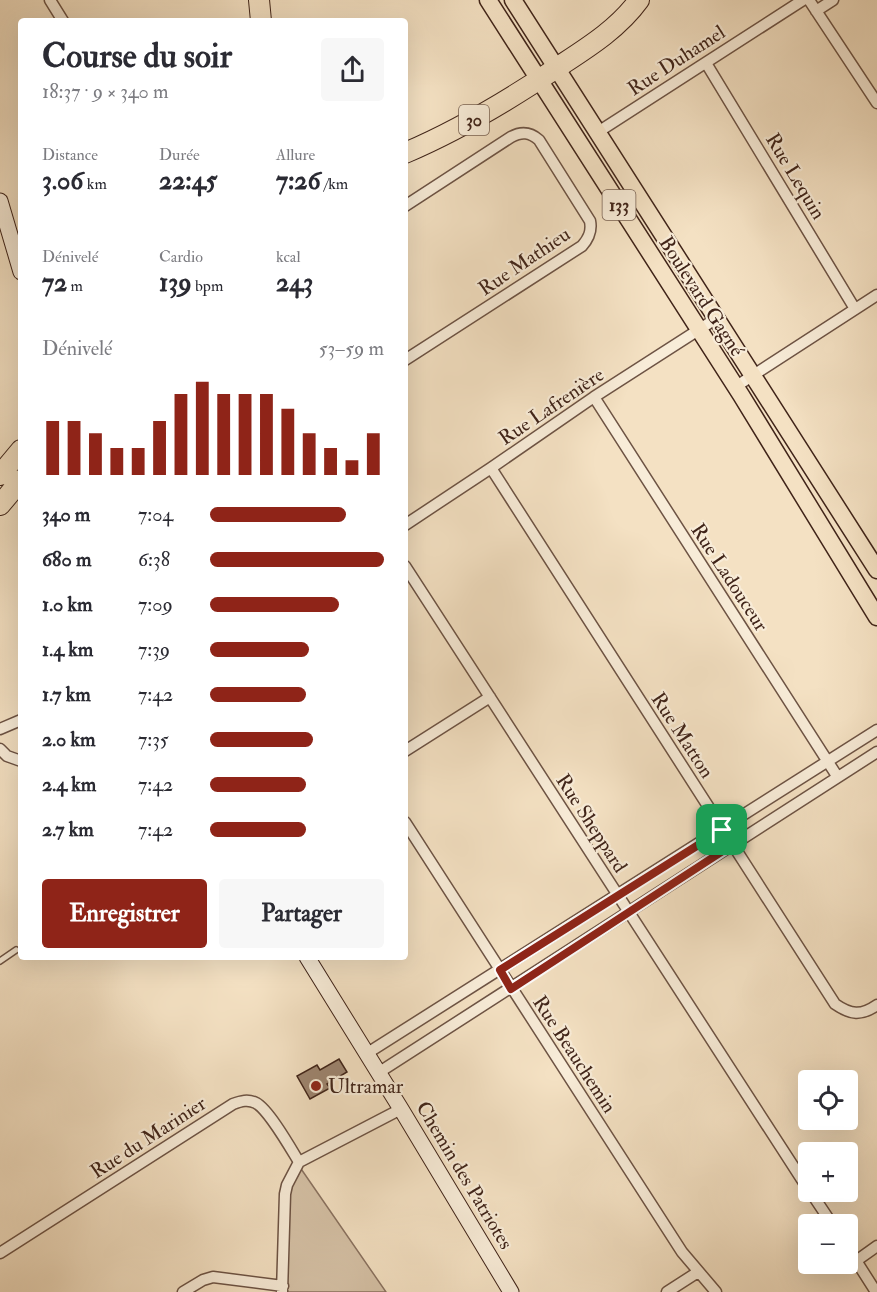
<!DOCTYPE html>
<html lang="fr">
<meta charset="utf-8">
<style>
:root{--surface:#fff;--page:#f7f7f7;--text:#2b2b33;--muted:#7c7c81;--accent:#8f2418}
body{margin:0;font-family:"IM FELL Double Pica",serif;background:var(--page);color:var(--text);height:100vh;display:flex;flex-direction:column;font-size:22px;white-space:nowrap}
*{box-sizing:border-box;margin:0}
p{font-size:20px;color:var(--muted)}
.icon{flex:none;width:33px;height:33px;fill:none;stroke:currentColor;stroke-width:2;stroke-linecap:round;stroke-linejoin:round}
.map{position:relative;flex:1;overflow:hidden}
.drawer{position:absolute;left:18px;top:18px;width:390px;height:942px;display:flex;flex-direction:column;background:var(--surface);border-radius:6px;box-shadow:0 6px 24px #0002}
.drawer>*{flex:none}
.controls{position:absolute;left:798px;top:1070px;display:grid;gap:12px}
.controls a{display:grid;place-items:center;width:60px;height:60px;border-radius:6px;background:var(--surface);box-shadow:0 6px 24px #0002;font-size:30px}
.pin{position:absolute;display:grid;place-items:center;width:51px;height:51px;color:#fff;margin:-26px;border-radius:12px;box-shadow:0 3px 9px #0006}
.round{display:grid;place-items:center;flex:none;width:63px;height:63px;border-radius:6px;background:var(--page)}
.head{display:flex;align-items:center;justify-content:space-between;height:102px;padding:0 24px}
h1{font-size:33px;font-weight:800;line-height:45px}
.stats{display:grid;grid-template-columns:repeat(3,1fr);gap:9px;height:102px;padding:6px 24px}
.stats div{display:grid;align-content:center}
.stats b{font-size:26px;font-weight:800}
.stats small{font-size:16px;font-weight:400}
.stats p{font-size:16px}
.chart{height:168px;padding:12px 24px}
.chart p{display:flex;justify-content:space-between}
.chart svg{width:100%;height:108px;margin-top:6px;stroke:var(--accent);stroke-width:6}
.primary-button{display:flex;gap:12px;margin-top:auto;padding:12px 24px}
.primary-button a{flex:1;height:69px;border-radius:6px;background:var(--accent);color:#fff;font-size:24px;font-weight:800;line-height:69px;text-align:center}
.primary-button a+a{background:var(--page);color:var(--text)}
ul{padding:0 24px;list-style:none;font-size:20px}
li{display:grid;grid-template-columns:96px 72px 1fr;align-items:center;height:45px}
li i{height:15px;border-radius:8px;background:var(--accent)}
.map>svg:first-child{display:block}
.green{fill:#d5c1a6;stroke:#8a7260;stroke-width:1.5}
.building{fill:#9e8671;stroke:#402419;stroke-width:1.5}
.lines{fill:none;stroke-linecap:round;stroke-linejoin:round}
.lane-casing{stroke:#6d5344;stroke-width:8}
.street-casing{stroke:#6d5344;stroke-width:13}
.secondary-casing{stroke:#402419;stroke-width:17}
.primary-casing{stroke:#402419;stroke-width:19}
.highway-casing{stroke:#402419;stroke-width:22}
.lane{stroke:#f8ecd8;stroke-width:5}
.street{stroke:#f8ecd8;stroke-width:10}
.secondary{stroke:#f8ecd8;stroke-width:15}
.primary{stroke:#f4e1c3;stroke-width:16}
.highway{stroke:#f4e1c3;stroke-width:20}
.route-casing{stroke:#fff;stroke-width:12}
.route{stroke:#8f2418;stroke-width:8}
.poi-dot{fill:#8f2418;stroke:#f8ecd8;stroke-width:2}
.labels{text-anchor:middle;stroke-width:4.5;stroke-linejoin:round;paint-order:stroke}
.shield{fill:#f8ecd8;stroke:#776052;stroke-width:1.5}
.shield-label{font-size:18px;font-weight:bold;fill:#402419}
.street-label{font-size:20px;fill:#402419;stroke:#f8ecd8}
.poi-label{font-size:20px;fill:#402419;stroke:#f8ecd8;text-anchor:start}
</style>
<div class="map">
<svg width="877" height="1292" viewBox="0 0 877 1292">
<rect width="100%" height="100%" fill="#f4e1c3"/>
<filter id="stains"><feTurbulence type="fractalNoise" baseFrequency=".00333" numOctaves="4"/><feColorMatrix values="0 0 0 0 .2 0 0 0 0 .09 0 0 0 0 .02 0 0 0 .5 -.17"/></filter>
<radialGradient id="worn" r=".72"><stop offset=".6" stop-color="#630" stop-opacity="0"/><stop offset="1" stop-color="#630" stop-opacity=".3"/></radialGradient>
<!-- green -->
<path class="green" d="M297,1163L386,1292H278L284,1182Z"/>
<!-- building -->
<path class="building" d="M339,1059L347,1072L327,1084L330,1088L310,1099L297,1076L317,1065L320,1070Z"/>
<g class="lines">
<defs>
<path id="lane" d="M0,961L16,950"/>
<path id="street" d="M50,0L63,21
M809,0L877,103
M816,11L833,0
M706,63L855,309
M598,132L803,0
M405,206L511,137C522,131 530,132 539,140L590,221C592,231 589,238 582,246L405,360
M735,387L877,295
M594,397L837,776
M491,468L835,1004C851,1015 861,1016 877,1005
M405,525L491,468L594,397L717,318
M405,566L808,1189
M0,729L21,720
M0,749L7,756L21,761
M405,751L490,697
M405,822L682,1252L716,1292
M366,1054L877,730
M378,1073L877,752
M810,1191L832,1224
M848,1248L876,1292
M0,1253L233,1104C241,1101 248,1099 256,1103C269,1110 291,1149 299,1162
M856,1261L877,1246
M183,1292L203,1280L213,1277L283,1286
M282,1292L285,1194L287,1185L299,1162L401,1109
M667,1292L698,1272"/>
<path id="secondary" d="M0,201L21,272
M307,957L401,1109L511,1292"/>
<path id="primary" d="M488,0L741,395L877,617
M513,0L877,570"/>
<path id="highway" d="M259,0L261,21
M405,153C459,130 509,100 558,67C587,48 618,29 639,0
M0,475L21,450
M0,505L21,480"/>
</defs>
<!-- lane casing -->
<use href="#lane" class="lane-casing"/>
<!-- street casing -->
<use href="#street" class="street-casing"/>
<!-- secondary casing -->
<use href="#secondary" class="secondary-casing"/>
<!-- primary casing -->
<use href="#primary" class="primary-casing"/>
<!-- highway casing -->
<use href="#highway" class="highway-casing"/>
<!-- lane -->
<use href="#lane" class="lane"/>
<!-- street -->
<use href="#street" class="street"/>
<!-- secondary -->
<use href="#secondary" class="secondary"/>
<!-- primary -->
<use href="#primary" class="primary"/>
<!-- highway -->
<use href="#highway" class="highway"/>
</g>
<g class="lines">
<defs>
<path id="route" d="M722,830L732,845L511,989L500,970Z"/>
</defs>
<!-- route casing -->
<use href="#route" class="route-casing"/>
<!-- route -->
<use href="#route" class="route"/>
</g>
<!-- markers -->
<circle class="poi-dot" cx="316" cy="1086" r="6"/>
<g class="labels">
<!-- shield labels -->
<g class="shield">
<rect x="459" y="105" width="30" height="30" rx="4.5"/>
<rect x="602.5" y="190" width="33" height="30" rx="4.5"/>
</g>
<g class="shield-label">
<text x="474" y="126">30</text>
<text x="619" y="211">133</text>
</g>
<!-- street labels -->
<g class="street-label">
<text transform="translate(676 60) rotate(-33)" y="7">Rue Duhamel</text>
<text transform="translate(796 176) rotate(59)" y="7">Rue Lequin</text>
<text transform="translate(524 261) rotate(-34)" y="7">Rue Mathieu</text>
<text transform="translate(702 296) rotate(57)" y="7">Boulevard Gagné</text>
<text transform="translate(551 406) rotate(-34)" y="7">Rue Lafrenière</text>
<text transform="translate(730 577) rotate(57)" y="7">Rue Ladouceur</text>
<text transform="translate(683 735) rotate(57)" y="7">Rue Matton</text>
<text transform="translate(592 823) rotate(57)" y="7">Rue Sheppard</text>
<text transform="translate(575 1054) rotate(57)" y="7">Rue Beauchemin</text>
<text transform="translate(148 1137) rotate(-33)" y="7">Rue du Marinier</text>
<text transform="translate(465 1175) rotate(59)" y="7">Chemin des Patriotes</text>
</g>
<!-- poi labels -->
<g class="poi-label">
<text x="328" y="1093">Ultramar</text>
</g>
</g>
<rect width="100%" height="100%" filter="url(#stains)"/>
<rect width="100%" height="100%" fill="url(#worn)"/>
</svg>
<div class="controls">
<a><svg class="icon" aria-label="locate" viewBox="0 0 24 24"><circle cx="12" cy="12" r="6"/><path d="M12 2v4M12 18v4M2 12h4M18 12h4"/></svg></a>
<a>+</a>
<a>−</a>
</div>
<div class="pin" style="left:722px;top:830px;background:#1e9e55"><svg class="icon" aria-label="arrive" viewBox="0 0 24 24"><path d="M6 21V4h12l-3 4 3 4H6"/></svg></div>
<section class="drawer">
<div class="head"><div><h1>Course du soir</h1><p>18:37 · 9 × 340 m</p></div><a class="round"><svg class="icon" aria-label="share" viewBox="0 0 24 24"><path d="M12 15V3M7 8l5-5 5 5M5 13v7h14v-7"/></svg></a></div>
<div class="stats">
<div><p>Distance</p><b>3.06<small> km</small></b></div>
<div><p>Durée</p><b>22:45</b></div>
<div><p>Allure</p><b>7:26<small> /km</small></b></div>
</div>
<div class="stats">
<div><p>Dénivelé</p><b>72<small> m</small></b></div>
<div><p>Cardio</p><b>139<small> bpm</small></b></div>
<div><p>kcal</p><b>243</b></div>
</div>
<div class="chart"><p><span>Dénivelé</span>53–59 m</p>
<svg viewBox="0 0 160 44" preserveAspectRatio="none"><path d="M5 44V22M15 44V22M25 44V27M35 44V33M45 44V33M55 44V22M65 44V11M75 44V6M85 44V11M95 44V11M105 44V11M115 44V17M125 44V27M135 44V33M145 44V38M155 44V27"/></svg>
</div>
<ul>
<li><b>340 m</b>7:04<i style="width:78%"></i></li>
<li><b>680 m</b>6:38<i style="width:100%"></i></li>
<li><b>1.0 km</b>7:09<i style="width:74%"></i></li>
<li><b>1.4 km</b>7:39<i style="width:57%"></i></li>
<li><b>1.7 km</b>7:42<i style="width:55%"></i></li>
<li><b>2.0 km</b>7:35<i style="width:59%"></i></li>
<li><b>2.4 km</b>7:42<i style="width:55%"></i></li>
<li><b>2.7 km</b>7:42<i style="width:55%"></i></li>
</ul>
<div class="primary-button"><a>Enregistrer</a><a>Partager</a></div>
</section>
</div>
